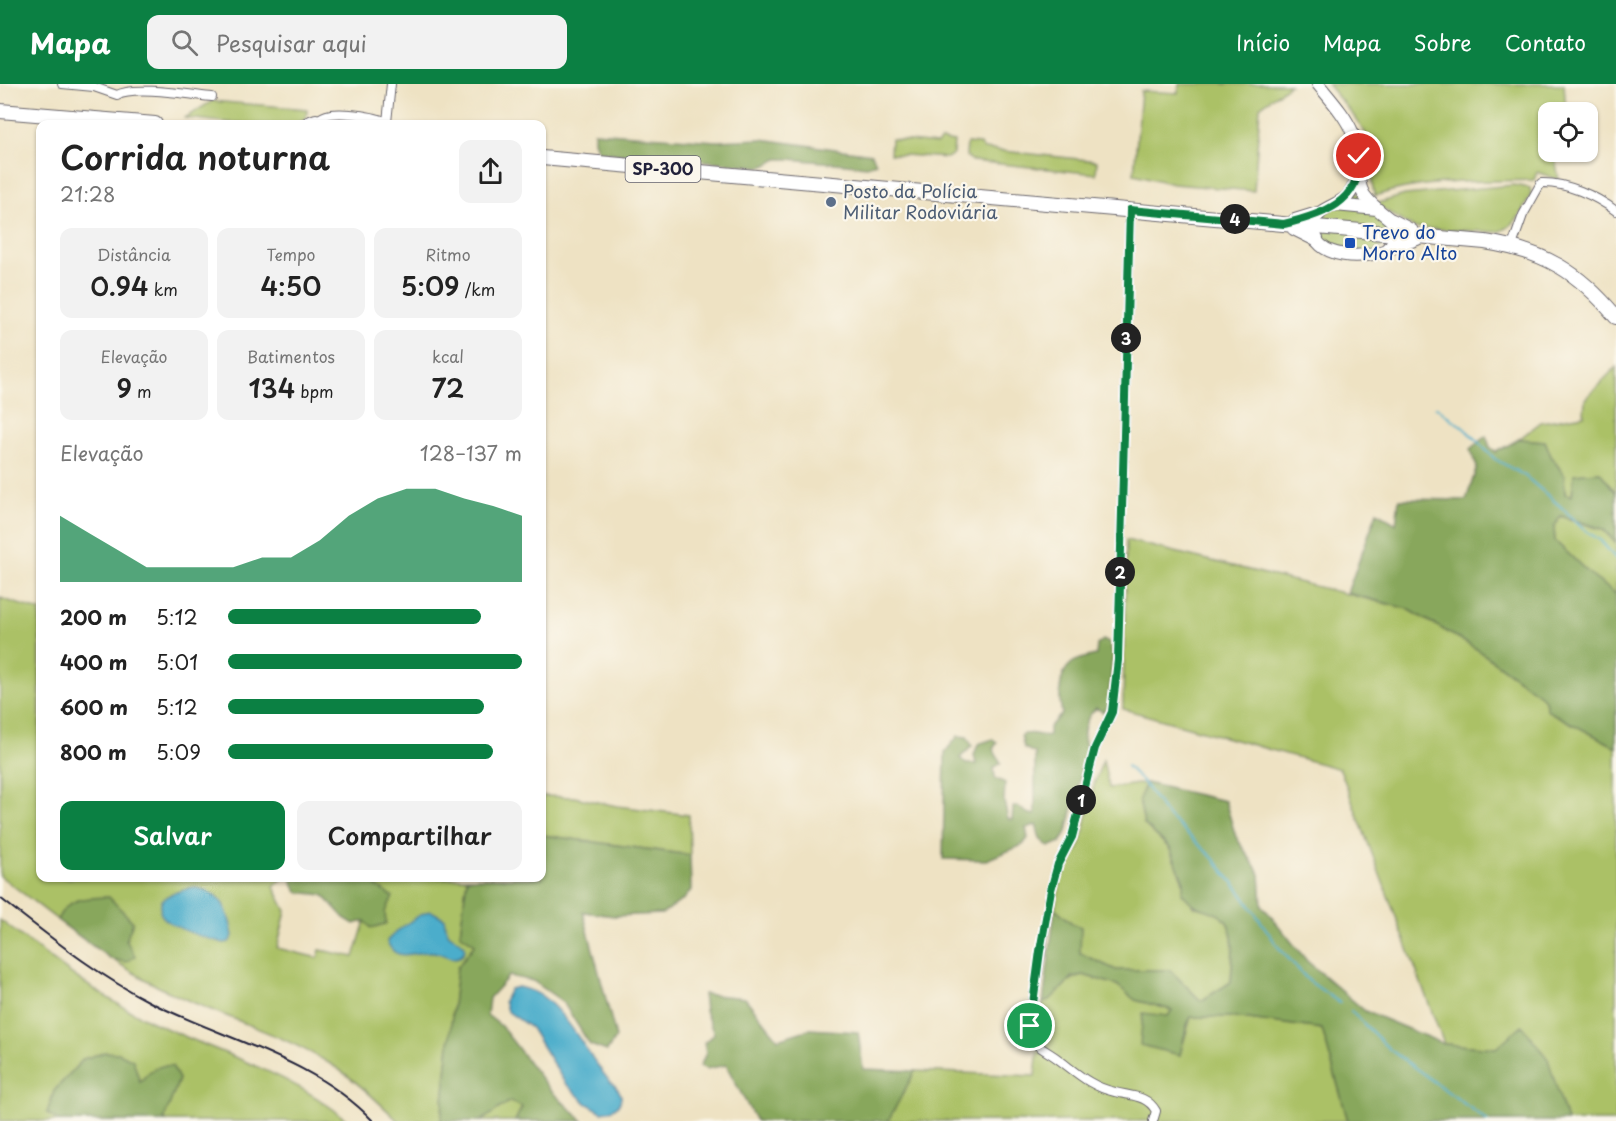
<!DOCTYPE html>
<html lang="pt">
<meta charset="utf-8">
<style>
:root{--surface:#fff;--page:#f2f2f2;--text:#222;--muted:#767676;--accent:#0b8043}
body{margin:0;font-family:"Playpen Sans",sans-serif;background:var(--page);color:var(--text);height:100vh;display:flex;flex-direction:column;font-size:22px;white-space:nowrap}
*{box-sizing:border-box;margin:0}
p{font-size:20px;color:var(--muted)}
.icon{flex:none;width:33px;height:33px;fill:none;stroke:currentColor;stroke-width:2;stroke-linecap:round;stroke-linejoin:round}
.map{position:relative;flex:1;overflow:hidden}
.drawer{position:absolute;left:36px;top:36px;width:510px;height:762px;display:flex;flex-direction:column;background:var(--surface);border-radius:12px;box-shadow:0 2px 4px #0004}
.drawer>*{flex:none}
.tools{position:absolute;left:1538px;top:18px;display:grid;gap:12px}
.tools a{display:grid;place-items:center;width:60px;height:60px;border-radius:12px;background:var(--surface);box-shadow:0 2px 4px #0004;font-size:30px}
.pin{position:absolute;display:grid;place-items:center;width:51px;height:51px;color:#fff;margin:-26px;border:3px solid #fff;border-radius:50%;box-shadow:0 2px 6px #0007}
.km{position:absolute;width:30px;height:30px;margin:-15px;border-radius:50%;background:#222;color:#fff;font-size:16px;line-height:30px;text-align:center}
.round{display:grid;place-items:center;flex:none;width:63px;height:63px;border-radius:12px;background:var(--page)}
.head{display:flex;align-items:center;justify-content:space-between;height:102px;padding:0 24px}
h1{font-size:33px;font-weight:600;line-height:45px}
.stats{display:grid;grid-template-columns:repeat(3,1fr);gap:9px;height:102px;padding:6px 24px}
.stats div{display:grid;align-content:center;border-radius:12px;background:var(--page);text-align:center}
.stats b{font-size:26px;font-weight:600}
.stats small{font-size:16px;font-weight:400}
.stats p{font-size:16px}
.chart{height:168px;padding:12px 24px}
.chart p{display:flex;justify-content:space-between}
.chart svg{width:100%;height:108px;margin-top:6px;fill:var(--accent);opacity:.7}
.cta{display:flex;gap:12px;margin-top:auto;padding:12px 24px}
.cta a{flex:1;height:69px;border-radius:12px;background:var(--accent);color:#fff;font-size:24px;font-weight:600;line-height:69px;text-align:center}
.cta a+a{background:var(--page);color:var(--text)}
ul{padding:0 24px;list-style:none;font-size:20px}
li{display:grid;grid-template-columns:96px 72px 1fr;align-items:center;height:45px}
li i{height:15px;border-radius:8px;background:var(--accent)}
header{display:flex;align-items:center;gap:36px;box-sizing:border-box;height:84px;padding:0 30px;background:var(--accent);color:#fff}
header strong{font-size:28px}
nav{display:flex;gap:33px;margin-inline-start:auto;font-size:21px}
.search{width:420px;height:54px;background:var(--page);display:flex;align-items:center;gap:15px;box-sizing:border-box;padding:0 21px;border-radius:12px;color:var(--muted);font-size:22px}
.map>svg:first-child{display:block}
.green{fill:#abc166;stroke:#667250;stroke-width:1.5}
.forest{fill:#88a75b;stroke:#55644b;stroke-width:1.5}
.water{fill:#4cadcb;stroke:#376883;stroke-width:1.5}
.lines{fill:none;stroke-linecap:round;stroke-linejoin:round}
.stream{stroke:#4cadcb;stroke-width:2}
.minor-casing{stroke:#69656b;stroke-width:10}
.secondary-casing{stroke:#69656b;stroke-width:14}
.primary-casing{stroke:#69656b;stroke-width:16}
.minor{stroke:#fff;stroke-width:8}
.secondary{stroke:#fff;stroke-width:12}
.primary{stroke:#fff;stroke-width:14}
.rail{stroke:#22223b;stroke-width:2}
.route-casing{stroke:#fff;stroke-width:12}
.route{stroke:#0b8043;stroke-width:8}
.service-dot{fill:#5c6f8a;stroke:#fbf7ec;stroke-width:2}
.transit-dot{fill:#1a4fb4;stroke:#fbf7ec;stroke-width:2}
.labels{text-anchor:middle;stroke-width:4.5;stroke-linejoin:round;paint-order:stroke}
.shield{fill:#fbf7ec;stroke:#636270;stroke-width:1.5}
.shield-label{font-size:16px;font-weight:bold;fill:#22223b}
.service-label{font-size:18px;fill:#4e5e75;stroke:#fbf7ec;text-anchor:start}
.transit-label{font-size:18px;fill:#164399;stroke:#fbf7ec;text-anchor:start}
</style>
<header>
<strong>Mapa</strong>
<div class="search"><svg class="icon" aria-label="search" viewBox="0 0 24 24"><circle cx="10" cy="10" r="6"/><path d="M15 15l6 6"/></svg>Pesquisar aqui</div>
<nav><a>Início</a><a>Mapa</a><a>Sobre</a><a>Contato</a></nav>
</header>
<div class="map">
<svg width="1616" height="1037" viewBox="0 0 1616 1037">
<rect width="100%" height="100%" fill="#fbf7ec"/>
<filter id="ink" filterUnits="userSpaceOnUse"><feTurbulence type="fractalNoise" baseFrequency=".0167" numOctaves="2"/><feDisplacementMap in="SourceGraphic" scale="12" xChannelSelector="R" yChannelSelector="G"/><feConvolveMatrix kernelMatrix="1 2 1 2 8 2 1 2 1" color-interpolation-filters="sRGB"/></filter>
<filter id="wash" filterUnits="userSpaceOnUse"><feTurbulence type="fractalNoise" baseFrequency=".008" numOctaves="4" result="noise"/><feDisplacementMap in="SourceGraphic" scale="24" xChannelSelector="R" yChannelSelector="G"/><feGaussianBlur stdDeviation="1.35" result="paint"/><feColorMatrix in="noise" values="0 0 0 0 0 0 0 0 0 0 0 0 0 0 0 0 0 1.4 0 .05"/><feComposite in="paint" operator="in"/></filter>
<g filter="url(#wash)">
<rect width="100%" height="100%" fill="#eee2c3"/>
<!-- green -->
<path class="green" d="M1179,0H1290L1260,23L1254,107L1173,100L1134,90L1141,7L1178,9Z
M1327,0H1564L1566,26H1545L1548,40V68H1554L1559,96L1537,88L1534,96C1482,98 1425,95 1375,112C1368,95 1375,78 1370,61C1365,41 1340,16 1327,0Z
M212,17L307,25C307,30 307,34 302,37C287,47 206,36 185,34Z
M891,55L937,60L941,56L954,58L953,70L947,74L890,70Z
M967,59L979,60L984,65L1097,77L1096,90L972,77L966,72Z
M1514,101L1530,104L1531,110C1523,126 1517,142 1498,148L1414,144L1375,120L1405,111Z
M1355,106L1389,138L1390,157L1372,169L1327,163L1317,144L1322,131Z
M1616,283V409L1600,388L1574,390L1572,412L1565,410L1564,391L1551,372L1545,357L1519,355L1541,338L1584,331L1585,315Z
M1560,432L1603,446L1616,459V510L1594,494L1555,457L1554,443Z
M1126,456L1408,525L1475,564L1544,614L1548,627L1616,663V1037H1567L1561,1018L1496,964L1444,960L1340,685L1123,625Z
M0,514L40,527V794H283L274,803L286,827L277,864L318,874L320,866L354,873L378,794H467L460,850L475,860L457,884L441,1037H398C377,1016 356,996 332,981C278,947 214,931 157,902C100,872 51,830 0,792Z
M1103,676L1109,704L1146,699L1139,715L1144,740L1169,764L1193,822C1201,824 1212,826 1220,831C1239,843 1231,879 1231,898L1201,917L1170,886H1115L1080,869L1073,840L1055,824L1061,795L1081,759L1095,697Z
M542,712L574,713L617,722L689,731L690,771L542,751Z
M0,836C46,871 91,908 144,934C212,968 289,986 348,1037H166L164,1035L179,995L172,982C157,980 149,987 140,998L47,1029L59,1037H0Z
M1083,891L1117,901L1136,916L1172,926L1168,932L1180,970L1191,933H1234L1322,945L1348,1037H888L915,987L1035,992L1043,919C1059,911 1065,895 1083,891Z
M510,1017L522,1023L515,1037H481Z"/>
<!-- forest -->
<path class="forest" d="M594,48L716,57L761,55L872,70L876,79L867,82L789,75H778L762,83L689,75L631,72L598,67L594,57Z
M1486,352L1490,363L1496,368L1519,355L1545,357L1551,372L1564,391L1565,410L1572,412L1574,390L1600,388L1616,409V459L1603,445L1561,432L1554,443L1555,457L1594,494L1616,510V663L1548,627L1544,614L1475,564L1408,525L1347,509L1377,428L1396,440L1399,415L1466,416L1477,383L1470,365Z
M1103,556L1110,559L1113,571L1108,623L1103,628L1096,624C1084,636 1080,649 1087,665L1067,748L1061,758L1049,763L1040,755L1036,741L1026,744L1028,754L1023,761L986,776L943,775L945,668L958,652L967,653L972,662L960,674L966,680H976L974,671L978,660L993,655L997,659L993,665L1001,679L994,684L995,694L1005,699L1004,718L1008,735L1012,736L1013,723L1018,722L1027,729L1035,731V669L1024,664L1021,651C1034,646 1039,654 1049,651V643L1062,630C1059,615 1057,590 1072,579C1078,575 1088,573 1096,571L1097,561Z
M1146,699L1225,717L1236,753L1260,790L1262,821L1307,877L1365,927L1444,960L1496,964L1522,941L1548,975L1567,1037H1348L1322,945L1234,933H1191L1187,941L1180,971L1140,961L1143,929L1168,932L1172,926L1135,916L1117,901L1083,891L1073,893L1051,915L1043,919L1055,824L1073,840L1081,843L1080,869L1116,886H1170L1201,917L1231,898C1232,879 1239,841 1219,831C1200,821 1198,828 1182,809L1184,798L1170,764L1144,740L1139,715Z
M542,751L690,771L691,806L684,815L662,830L614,832L583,828L616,953L607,967L590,961L563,918L533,897L509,892L489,914L487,931L501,942L550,1006L583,1037H515L522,1023L510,1017L481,1037H441L457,884L475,860L460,850L467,794H542Z
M291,794H378L376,802L393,813L385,828L386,840L371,844L365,837L354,840L344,834L323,811L297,808Z
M109,813L133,838L126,856L135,872L126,878L111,875L57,836C68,812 87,814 109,813Z
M703,910L745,914L778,955L810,945L858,948L863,985L915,987L888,1037H756L726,981L706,985L700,982L706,969L704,959L714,950L705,927Z
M105,968L119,969L133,976L140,998C149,987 157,980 172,982L179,995L164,1035L166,1037H59L47,1029L54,1007L83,975Z"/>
<!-- water -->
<path class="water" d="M193,803C223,809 228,824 233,852L229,858L224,859C209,855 168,844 161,830C159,826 161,821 162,816L171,810Z
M431,827L444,834C448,859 451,848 464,861L465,866L461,872C451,877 445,870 434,868C417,865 396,882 387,857C394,849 420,828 431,827Z
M518,903C530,906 538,908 547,916C572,938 587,969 607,994C612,1000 620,1004 621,1012C621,1023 611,1027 602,1028L586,1019L565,999L531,944L507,927L504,917L510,905Z"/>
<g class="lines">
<!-- stream -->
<path class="stream" d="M1435,322L1465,345L1495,375L1525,392L1560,422L1582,444L1601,457L1616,475
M1127,682L1143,698L1165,729L1212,773L1240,807L1279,864L1309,897L1340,919
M1351,927L1389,965L1488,1037"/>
</g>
</g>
<g filter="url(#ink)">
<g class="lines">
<defs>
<path id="minor" d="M62,0L94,3L117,11C133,1 191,11 212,13
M387,38L391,0
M314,39C319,34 324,31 331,30C344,28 380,32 389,40
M1130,126L1118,576L1112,628L1095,664L1072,753L1058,780L1051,806L1031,930L1030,942L1034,959C1042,965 1050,969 1058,975C1077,989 1091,1003 1115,1008C1131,1012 1147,1011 1156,1027L1153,1037
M1512,162L1523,131L1541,99C1566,98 1596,112 1616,127"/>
<path id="secondary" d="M1318,0C1331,16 1346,32 1353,50C1361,70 1354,94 1364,111C1371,121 1382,129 1392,137C1396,146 1396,155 1389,164C1369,177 1310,176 1313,141C1314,125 1338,122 1348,112C1353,106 1356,98 1359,91
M1335,121L1377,125"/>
<path id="primary" d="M0,27L155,40
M308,40L316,37
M542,74L1485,158C1544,167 1578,187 1616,233
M1295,137L1318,130
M1392,137L1411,147
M1294,144L1316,155
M1389,164L1417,154"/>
</defs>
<!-- minor casing -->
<use href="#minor" class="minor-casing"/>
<!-- secondary casing -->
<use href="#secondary" class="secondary-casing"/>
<!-- primary casing -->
<use href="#primary" class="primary-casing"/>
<!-- minor -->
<use href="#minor" class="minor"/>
<!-- secondary -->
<use href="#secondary" class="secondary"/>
<!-- primary -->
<use href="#primary" class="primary"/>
<!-- rail -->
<path class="rail" d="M0,814C48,851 95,890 150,918C225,956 313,974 373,1037"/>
</g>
</g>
<g class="lines" filter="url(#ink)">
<defs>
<path id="route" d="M1030,942L1040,867L1051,806L1058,780L1072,753L1095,664L1112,628L1118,576L1130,126L1284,140C1322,131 1362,118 1359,72"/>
</defs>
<!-- route casing -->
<use href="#route" class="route-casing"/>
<!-- route -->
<use href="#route" class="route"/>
</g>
<!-- markers -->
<circle class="service-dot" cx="831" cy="118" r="6"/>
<rect class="transit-dot" x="1344" y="153" width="12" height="12" rx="3"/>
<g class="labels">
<!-- shield labels -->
<rect class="shield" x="625.5" y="72" width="75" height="26" rx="4.5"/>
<g class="shield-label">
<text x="663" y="91">SP-300</text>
</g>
<!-- service labels -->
<g class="service-label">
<text x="843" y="114">Posto da Polícia<tspan x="843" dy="21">Militar Rodoviária</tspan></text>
</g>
<!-- transit labels -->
<g class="transit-label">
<text x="1362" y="155">Trevo do<tspan x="1362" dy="21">Morro Alto</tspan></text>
</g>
</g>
</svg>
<div class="tools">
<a><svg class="icon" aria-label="locate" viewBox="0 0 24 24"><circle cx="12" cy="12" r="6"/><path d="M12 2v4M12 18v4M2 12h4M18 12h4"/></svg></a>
</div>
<div class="pin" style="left:1030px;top:942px;background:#1e9e55"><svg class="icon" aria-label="arrive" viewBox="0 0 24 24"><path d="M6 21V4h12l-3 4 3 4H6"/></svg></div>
<div class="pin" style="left:1359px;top:72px;background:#d93025"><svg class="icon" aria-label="check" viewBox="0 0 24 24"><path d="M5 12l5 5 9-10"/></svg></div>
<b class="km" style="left:1081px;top:716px">1</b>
<b class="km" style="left:1120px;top:488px">2</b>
<b class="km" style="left:1126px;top:254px">3</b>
<b class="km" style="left:1235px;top:135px">4</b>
<section class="drawer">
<div class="head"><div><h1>Corrida noturna</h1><p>21:28</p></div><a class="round"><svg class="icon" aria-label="share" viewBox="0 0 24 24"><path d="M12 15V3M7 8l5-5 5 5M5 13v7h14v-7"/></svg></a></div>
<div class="stats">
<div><p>Distância</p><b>0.94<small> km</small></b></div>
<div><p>Tempo</p><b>4:50</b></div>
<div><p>Ritmo</p><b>5:09<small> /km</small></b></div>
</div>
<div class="stats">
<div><p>Elevação</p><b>9<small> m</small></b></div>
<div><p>Batimentos</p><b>134<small> bpm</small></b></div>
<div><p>kcal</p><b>72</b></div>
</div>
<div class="chart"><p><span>Elevação</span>128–137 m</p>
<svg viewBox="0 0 160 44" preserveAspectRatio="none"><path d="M0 44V17L10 24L20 31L30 38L40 38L50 38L60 38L70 34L80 34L90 27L100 17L110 10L120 6L130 6L140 10L150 13L160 17V44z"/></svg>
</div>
<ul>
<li><b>200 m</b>5:12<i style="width:86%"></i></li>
<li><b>400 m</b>5:01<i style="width:100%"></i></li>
<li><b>600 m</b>5:12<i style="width:87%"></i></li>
<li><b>800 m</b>5:09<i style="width:90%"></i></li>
</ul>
<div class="cta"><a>Salvar</a><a>Compartilhar</a></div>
</section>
</div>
